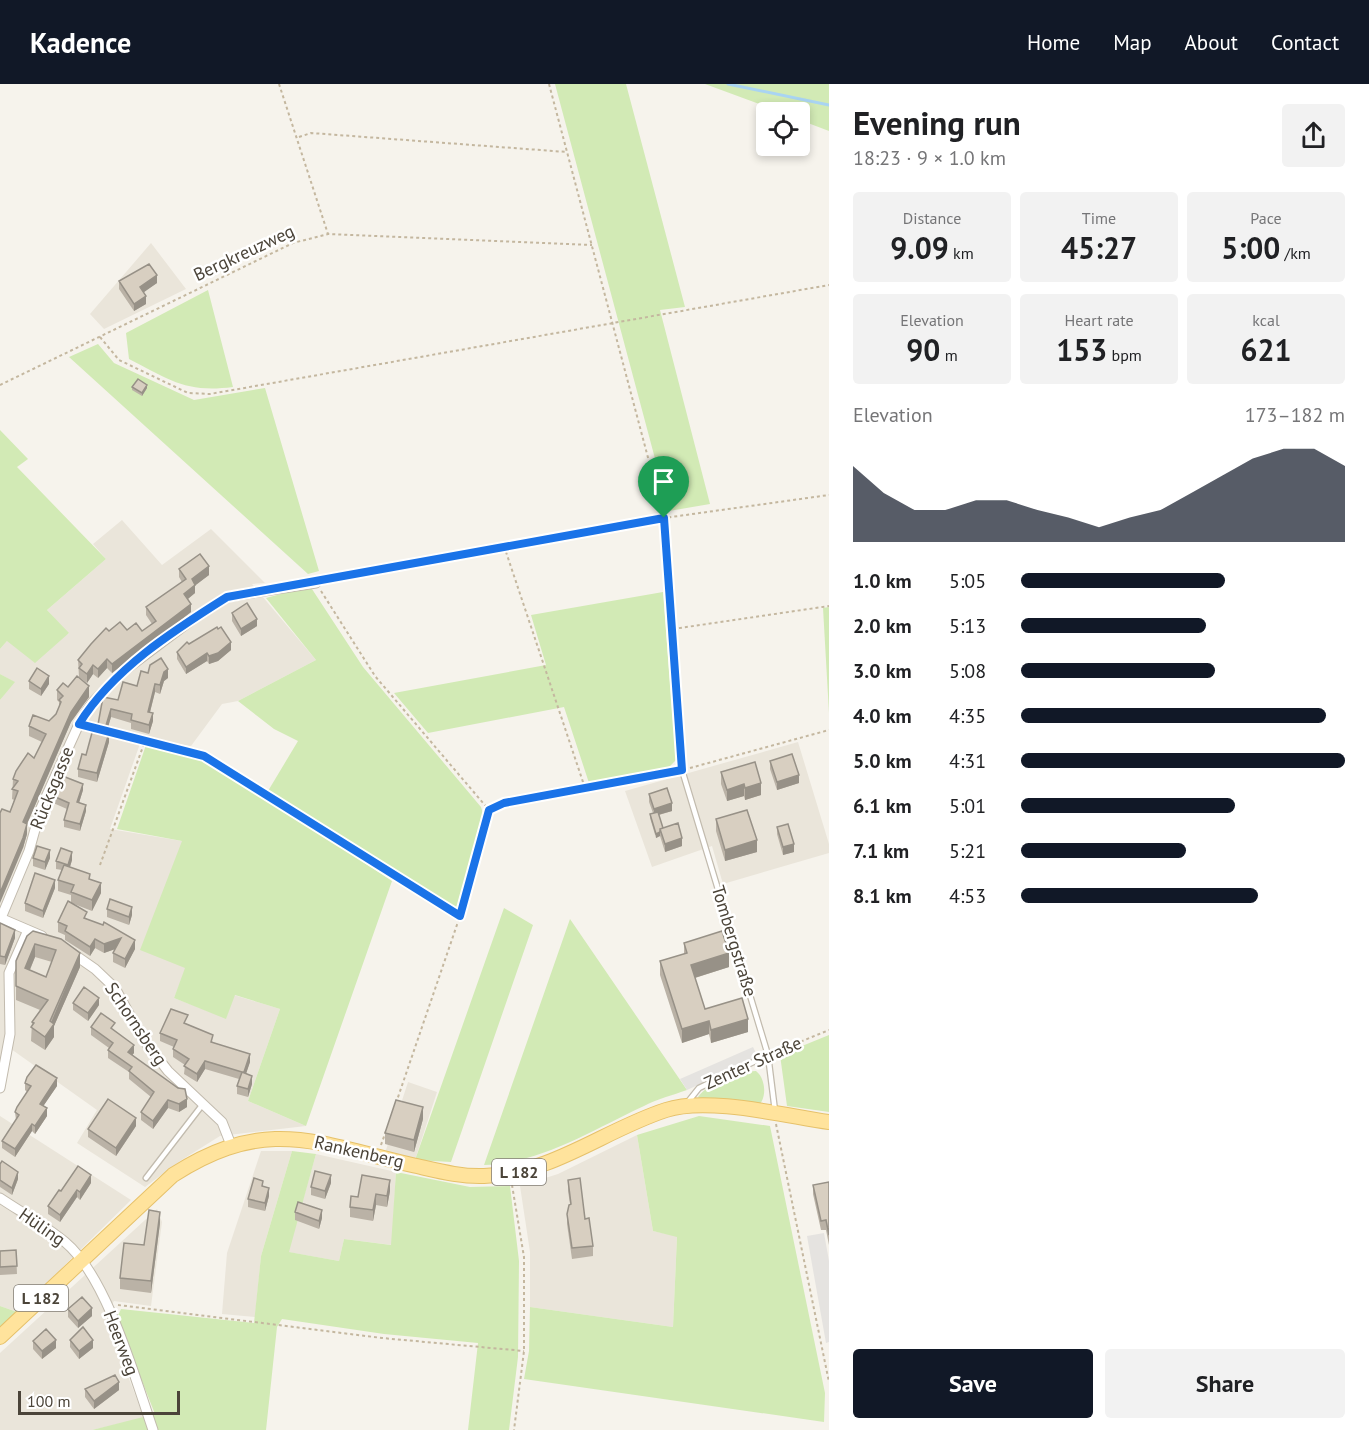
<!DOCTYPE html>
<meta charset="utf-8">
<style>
:root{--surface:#fff;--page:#f2f2f2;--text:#202124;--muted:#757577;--accent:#111827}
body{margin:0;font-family:"PT Sans",sans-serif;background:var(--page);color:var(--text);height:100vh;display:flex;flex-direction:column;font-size:22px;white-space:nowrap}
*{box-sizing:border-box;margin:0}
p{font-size:20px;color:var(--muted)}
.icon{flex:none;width:33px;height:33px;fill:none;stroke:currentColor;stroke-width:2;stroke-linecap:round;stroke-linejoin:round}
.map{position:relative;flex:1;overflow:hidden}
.panel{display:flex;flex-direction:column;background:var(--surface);width:540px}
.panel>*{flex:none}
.fabs{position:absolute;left:756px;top:18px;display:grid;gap:12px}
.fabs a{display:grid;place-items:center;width:54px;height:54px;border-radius:6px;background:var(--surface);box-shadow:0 3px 9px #0003;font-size:30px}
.scale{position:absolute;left:18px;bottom:15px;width:162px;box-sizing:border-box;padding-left:6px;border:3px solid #4b4439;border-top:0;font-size:16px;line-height:21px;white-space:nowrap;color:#4b4439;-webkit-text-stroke:4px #fff;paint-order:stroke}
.pin{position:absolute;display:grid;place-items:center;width:51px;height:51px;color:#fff;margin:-62px -26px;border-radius:50% 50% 50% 0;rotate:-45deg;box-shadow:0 0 6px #0007}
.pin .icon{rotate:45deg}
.round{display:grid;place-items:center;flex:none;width:63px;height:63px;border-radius:6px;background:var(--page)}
.headline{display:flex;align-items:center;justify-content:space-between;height:102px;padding:0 24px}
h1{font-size:33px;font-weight:600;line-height:45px}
.stats{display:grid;grid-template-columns:repeat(3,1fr);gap:9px;height:102px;padding:6px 24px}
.stats div{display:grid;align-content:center;border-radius:6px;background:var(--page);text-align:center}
.stats b{font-size:30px;font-weight:600}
.stats small{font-size:16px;font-weight:400}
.stats p{font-size:16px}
.chart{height:168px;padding:12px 24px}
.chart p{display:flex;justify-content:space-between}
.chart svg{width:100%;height:108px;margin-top:6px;fill:var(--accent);opacity:.7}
.cta{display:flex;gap:12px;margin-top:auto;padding:12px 24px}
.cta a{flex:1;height:69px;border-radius:6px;background:var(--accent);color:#fff;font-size:24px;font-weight:600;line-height:69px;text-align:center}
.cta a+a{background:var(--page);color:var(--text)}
ul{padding:0 24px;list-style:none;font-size:20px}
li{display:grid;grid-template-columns:96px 72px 1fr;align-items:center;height:45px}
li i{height:15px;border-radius:8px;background:var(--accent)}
header{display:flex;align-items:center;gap:36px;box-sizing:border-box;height:84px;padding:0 30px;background:var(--accent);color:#fff}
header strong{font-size:28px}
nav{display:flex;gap:33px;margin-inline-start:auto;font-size:21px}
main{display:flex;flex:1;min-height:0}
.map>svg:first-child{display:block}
.residential{fill:#eae5da}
.green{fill:#d2eab5}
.parking{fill:#e5e3e0}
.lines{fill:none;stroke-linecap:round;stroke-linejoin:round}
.stream{stroke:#a9d4f2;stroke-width:3}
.service-casing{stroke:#c2bbae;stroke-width:7}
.minor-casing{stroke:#c2bbae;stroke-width:11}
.primary-casing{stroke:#e6c16a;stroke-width:16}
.path{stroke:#c4b79f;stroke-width:2;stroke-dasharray:3 3;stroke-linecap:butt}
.service{stroke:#fff;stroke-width:4.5}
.minor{stroke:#fff;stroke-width:9}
.primary{stroke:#ffe39c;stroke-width:14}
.wall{fill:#bab2a6;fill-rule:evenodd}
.shaded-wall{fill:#979187}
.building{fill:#d8cfc1;stroke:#979187;stroke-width:1.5;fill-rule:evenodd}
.route-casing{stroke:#fff;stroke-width:12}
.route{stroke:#1a73e8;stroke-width:8}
.labels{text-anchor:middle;stroke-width:5;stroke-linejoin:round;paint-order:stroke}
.shield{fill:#fff;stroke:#817c74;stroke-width:1.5}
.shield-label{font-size:16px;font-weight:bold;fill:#4b4439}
.street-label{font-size:18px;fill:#4b4439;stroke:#fff}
</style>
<header>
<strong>Kadence</strong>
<nav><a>Home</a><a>Map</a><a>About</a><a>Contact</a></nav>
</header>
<main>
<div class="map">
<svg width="829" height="1346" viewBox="0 0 829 1346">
<rect width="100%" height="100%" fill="#f6f3ec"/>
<!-- residential -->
<path class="residential" d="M151,159L186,205L104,245L90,230Z
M122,436L162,481L211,445L265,499L252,500L316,576L238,617L222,620L191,662L142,654L110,745L182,757L186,884L174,914L226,934L234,911L280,925L248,1017L306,1042L220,1052L180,1077L145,1103L77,1059L97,1026L4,960L0,994V616L14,598L0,590V565L7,557L69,550L47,526L106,475L93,460Z
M798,658L829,760V769L723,800L712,762L652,783L625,707Z
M408,998L437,1008L415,1076L385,1069Z
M0,1032L131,1116L17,1228L0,1222Z
M637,1051L653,1147L677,1152L673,1243L530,1223V1168L520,1102L558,1090Z
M261,1067H292L261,1172L255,1233L222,1230L227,1169Z
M316,1070L396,1088L392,1161L344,1155L339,1177L288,1168Z
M157,1125L162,1138L151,1222L114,1217L105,1232L144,1334L92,1346H0V1269Z"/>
<!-- green -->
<path class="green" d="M555,0H626L685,223L660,226L710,420L669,427Z
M705,0H829V47L800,36V28H781Z
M208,206L233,303C186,309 170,296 129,275L126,249Z
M98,260L114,279L194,316L265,304L319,487L308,490L69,273Z
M0,346L28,375L17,383L106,475L47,526L69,549L35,579L7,557L0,565Z
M310,502L363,583L481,723L485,736L457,825L268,707L298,657L274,645L238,617L316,576L266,514Z
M663,508L676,676L667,685L589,699L564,623L428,649L394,609L546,581L531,531Z
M829,523V629L823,524Z
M0,590L15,598L0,616Z
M146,661L203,677L243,699L392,797L306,1042L248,1017L280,925L235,911L226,935L174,914L185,884L140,866L182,757L117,745Z
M504,824L533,841L451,1078L415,1076Z
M570,835L687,1006C673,1011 657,1015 644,1022C590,1047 544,1078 484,1081Z
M829,951V1028L787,1022L780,971Z
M756,987C765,994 767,1011 760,1020L701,1016L698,1013C711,997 735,988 756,987Z
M699,1032L770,1042L825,1309L824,1338L524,1295L529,1267L530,1223L673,1243L677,1153L653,1147L637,1051Z
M292,1067L316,1070L289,1168L339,1177L344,1155L391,1161L396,1088L470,1103L510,1102L519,1177L518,1273L509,1346H468L478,1259L384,1250L282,1235L277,1243L266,1346H92L155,1330L117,1234L121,1225L254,1239L261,1172Z
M0,1222L17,1228L0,1244Z"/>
<!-- parking -->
<path class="parking" d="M753,963L758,973L687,1006L680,995Z
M824,1149L829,1177V1258L826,1259L807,1152Z"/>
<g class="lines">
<!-- stream -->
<path class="stream" d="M728,0L829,21"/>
<defs>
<path id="service" d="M682,686L768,971L775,1027
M687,1019L699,1004L768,971
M146,1094L203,1020"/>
<path id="minor" d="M0,834L42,852
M1,834L29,767L41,724L79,640L92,619L125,586L193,535L227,513L316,499
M72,869L95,885L115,904L143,955L168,987L222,1038L231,1061
M0,1004L10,950L9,889L28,846
M0,1114C21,1128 46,1142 65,1158C107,1193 135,1294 153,1346"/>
<path id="primary" d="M0,1253L173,1091C265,1032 314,1058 412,1081C435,1086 460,1093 484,1092C552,1090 604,1046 666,1026C707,1012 786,1032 829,1038"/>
</defs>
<!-- service casing -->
<use href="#service" class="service-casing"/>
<!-- minor casing -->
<use href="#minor" class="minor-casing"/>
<!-- primary casing -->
<use href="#primary" class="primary-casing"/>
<!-- path -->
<path class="path" d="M279,0L328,150
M549,0L664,434L681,680
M299,53L311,49L567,68
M100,253L119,276L188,309L210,310L829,201
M0,301L293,159L328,150L592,161
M504,462L585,704
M326,496L664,434L829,411
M321,507L375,592L489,726
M673,545L829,522
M104,647L204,672L460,832
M690,684L829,646
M100,781L145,657
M773,969L829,946
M396,1019L460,832L489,726L504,719L676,687
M776,1040L829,1298
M381,1061L386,1047
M512,1101L524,1173V1267L514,1346
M118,1221L382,1254L524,1267"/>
<!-- service -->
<use href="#service" class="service"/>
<!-- minor -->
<use href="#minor" class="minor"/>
<!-- primary -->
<use href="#primary" class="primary"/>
</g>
<!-- wall -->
<path class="wall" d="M119,197L157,199L143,208L146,220L134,227L119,205Z
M132,303L147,304L142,312L132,306Z
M179,485L209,491L195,501V509L188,515L191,528L112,589L107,584L98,594L93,590L87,599L79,593L78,576L109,547L127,546L142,547L152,540L146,531V523L182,498L179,493Z
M232,529L257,542L241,552L232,537Z
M189,560L231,566L218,577L209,580L207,577L186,590L177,575V568Z
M168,594L164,597L160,610L155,608L150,628L153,637L149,650L131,645V639L111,633L106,649L109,658L97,698L78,693V685L86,671L97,646L103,613L118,616L137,602Z
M29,597L49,600L41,612L29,605Z
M68,603L89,613L71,638L27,740V750L23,764L10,728L14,716L12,715L13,695L34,674L42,658L29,652V642L49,637L56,630L59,623V618L57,616V606Z
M770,677L799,699L777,706L770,685Z
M721,688L761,711L745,716L744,712L727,717L721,700Z
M83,706L79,719L86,727L80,747L64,743V736L67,725L51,718V711Z
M649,710L672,727L659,731L663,744L682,762L665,768L660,752L656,754L650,734V730L653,729L649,718Z
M716,735L757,768L725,777L716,747Z
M777,743L794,768L783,771L777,750Z
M33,774H50L45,786L33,782Z
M72,776L70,783L90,795L101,809L92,827L74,820L87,835L135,865L125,884L113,878V869L115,865L104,869L95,864L90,872L65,856V851L58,848V838L71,819V811L58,807V796L62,786L56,785V777Z
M55,804L43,834L25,827V819Z
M107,825L132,831L129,841L107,833Z
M0,839L15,854L5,881L0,880Z
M33,847L80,883L54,942V953L45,966L31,957L32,938L40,926L16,916V877ZM35,873L52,878L46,893L30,886Z
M684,859L729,883L695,894L705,925L748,948L711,959L709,950L682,959L660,891V877L684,870Z
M73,919L99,921L88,937L73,926Z
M187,940L213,958L250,978L246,989L252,1000L248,1013L237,1010V1002L239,995L205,985L197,998L184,990L185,981L173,973V965L174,963L160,957V949Z
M91,943L114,947L134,969L132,971L187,1023L179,1028L168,1024L153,1045L141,1036V1028L151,1013L129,995V988L108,974V966L109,964L91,951Z
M25,999L57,1002L43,1022L47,1032L35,1050L32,1047L15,1073L2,1064V1057L16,1036L15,1028L27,1008L25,1006Z
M423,1035L414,1068L385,1060V1049Z
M136,1042L116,1072L88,1053V1045Z
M0,1080L18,1095L12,1111L0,1103Z
M568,1096L585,1135L593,1162V1172L572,1175L567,1140V1130L570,1120L568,1107Z
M829,1098V1161L826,1146H821L813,1110V1101Z
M91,1099L80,1116L77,1113L60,1138L48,1130V1122L61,1107Z
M331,1099L325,1115L311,1111V1103Z
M390,1107L387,1123L376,1121L373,1137L350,1133V1123L358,1113Z
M269,1112L265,1127L248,1123V1115Z
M295,1128L322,1134L319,1145L295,1136Z
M160,1139L151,1209L120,1205V1194Z
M16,1166L17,1190L0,1191V1167Z
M68,1225L92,1232L78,1244L68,1233Z
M70,1256L93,1264L79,1275L70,1263Z
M33,1257L56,1264L42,1275L33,1265Z
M85,1305L119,1306L94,1325L85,1313Z"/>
<!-- shaded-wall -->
<path class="shaded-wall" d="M157,191V199L140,211V203Z
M146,212V220L134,227V220Z
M147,301V304L142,312V309Z
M209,482V491L192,504V495Z
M195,501V509L184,518V510Z
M191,520V528L112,589V580Z
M257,535V542L241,552V545Z
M231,558V566L218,577L209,580V572Z
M207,569V577L186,590V583Z
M107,575V584L98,594V585Z
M93,581V590L87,599V590Z
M168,585V594L164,597L160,610V601L164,588Z
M49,592V600L41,612V605Z
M155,600V608L148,636V628Z
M89,602V613L71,638L27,740V750L23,764L0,819V809L23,738L71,628Z
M111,625V633L104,657V648Z
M153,629V637L149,650V641Z
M109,649V658L97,698V689Z
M799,691V699L777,706V698Z
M761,699V711L745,716V704Z
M83,700V706L77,725V718Z
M744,700V712L727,717V706Z
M672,719V727L654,732V725Z
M86,721V727L80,747V740Z
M660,748V752L656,754V750Z
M682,754V762L665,768V760Z
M757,756V768L725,777V766Z
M794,760V768L783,771V763Z
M50,766V774L45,786V778Z
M72,768V776L68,789V781Z
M55,796V804L43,834V827Z
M101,799V809L92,827V816Z
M132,823V831L129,841V833Z
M15,846V854L5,881V873Z
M121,854V863L104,869V860Z
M95,855V864L90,872V863Z
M135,856V865L125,884V875Z
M35,860V873L25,897V884Z
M80,869V883L54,942V953L45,966V953Z
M729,869V883L691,895V881Z
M99,914V921L88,937V929Z
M748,935V948L711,959V946Z
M709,937V950L682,959V945Z
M134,961V969L128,976V968Z
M250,970V978L244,996V988Z
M205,977V985L197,998V990Z
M252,992V1000L248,1013V1005Z
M57,994V1002L40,1027V1020Z
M187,1015V1023L179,1028V1020Z
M168,1016V1024L153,1045V1037Z
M423,1023V1035L414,1068V1056Z
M47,1024V1032L35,1050V1042Z
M136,1034V1042L116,1072V1064Z
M32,1040V1047L15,1073V1065Z
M18,1088V1095L12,1111V1104Z
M91,1091V1099L80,1116V1108Z
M331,1091V1099L325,1115V1107Z
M390,1096V1107L387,1123V1112Z
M269,1104V1112L265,1127V1119Z
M77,1106V1113L60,1138V1131Z
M376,1110V1121L373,1137V1126Z
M322,1126V1134L319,1145V1137Z
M160,1128V1139L151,1209V1197Z
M92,1224V1232L78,1244V1237Z
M56,1256V1264L42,1275V1267Z
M93,1256V1264L79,1275V1267Z
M119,1298V1306L94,1325V1317Z"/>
<!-- building -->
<path class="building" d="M149,180L157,191L140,203L146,212L134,220L119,197Z
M138,295L147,301L142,309L132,303Z
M200,470L209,482L192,495L195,501L184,510L191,520L112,580L107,575L98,585L93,581L87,590L79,584L82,580L78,576L91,560L106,544L109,547L120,538L127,546L136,539L142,547L156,537L146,523L186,495L179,485Z
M247,519L257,535L241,545L232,529Z
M217,543L218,545L221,543L231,558L218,569L209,572L207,569L186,583L177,568L187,558L189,560Z
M161,574L168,585L164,588L160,601L155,600L148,628L153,629L149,641L131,636L132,630L111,625L104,648L109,649L97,689L78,685L82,670L86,671L93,645L97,646L103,613L118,616L123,598L137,602L141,587L148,589L150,581Z
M37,584L49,592L41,605L29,597Z
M77,592L89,602L71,628L23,738L27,740L23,754L0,809V729L2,725L10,728L18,707L12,705L18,697L13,695L16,687L28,669L34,674L46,650L29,642L33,631L49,637L56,630L61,618L59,616L63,612L57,606L63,599L68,603Z
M792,670L799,691L777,698L770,677Z
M755,678L761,699L745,704L744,700L727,706L721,688Z
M60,691L83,700L77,718L86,721L80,740L64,736L69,719L51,711Z
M667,704L672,719L654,725L649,710Z
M747,726L757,756L725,766L716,735Z
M658,728L663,744L660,745V748L656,750L650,730Z
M678,739L682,754L665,760L660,745Z
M788,740L794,760L783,763L777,743Z
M37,762L50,766L45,778L33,774Z
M61,764L72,768L68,781L56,777Z
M64,781L90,790L89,795L101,799L92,816L71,808L74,801L58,796Z
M35,789L55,796L43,827L25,819Z
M110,815L132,823L129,833L107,825Z
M68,817L87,828L84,834L103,841L104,838L135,856L125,875L113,869L121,854L104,860L95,855L90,863L65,847L67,842L58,838Z
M0,839L15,846L5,873L0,872Z
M33,847L61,855L80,869L50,937L54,940L45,953L31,943L34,939L32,938L48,916L16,902V877L27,852ZM35,860L56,866L46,893L25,884Z
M722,847L729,869L691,881L705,925L742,914L748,935L711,946L709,937L682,945L660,877L687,869L684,859Z
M84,903L99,914L88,929L73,919Z
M171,925L188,931L184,939L213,951L211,958L250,970L244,988H242L252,992L248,1005L237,1002L242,988L205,977L197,990L184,982L189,975L173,965L177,956L160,949Z
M101,929L115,939L111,944L134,961L128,968L178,1004L185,1005L187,1015L179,1020L168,1016L153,1037L141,1028L154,1008L129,987L132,983L108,966L113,959L91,943Z
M36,981L57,994L40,1020L47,1024L35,1042L32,1040L15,1065L2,1057L19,1031L15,1028L17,1023L31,1002L25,999L27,993Z
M108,1015L136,1034L116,1064L88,1045Z
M396,1016L423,1023L414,1056L385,1049Z
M2,1077L18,1088L12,1104L0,1096V1080Z
M78,1082L91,1091L80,1108L77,1106L60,1131L48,1122L59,1106L61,1107Z
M315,1087L331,1091L325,1107L311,1103Z
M362,1091L390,1096L387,1112L376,1110L373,1126L350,1123L351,1112L358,1113Z
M254,1094L263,1097L262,1102L269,1104L265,1119L248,1115Z
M580,1094L585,1135L589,1134L593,1162L572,1164L567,1130L569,1121L571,1120L568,1096Z
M829,1098V1151L826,1136L821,1137L813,1101Z
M298,1118L322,1126L319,1137L295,1128Z
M149,1126L160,1128L151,1197L120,1194L124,1159L144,1161Z
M16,1166L17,1182L0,1183V1167Z
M82,1213L92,1224L78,1237L68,1225Z
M83,1243L93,1256L79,1267L70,1256Z
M46,1245L56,1256L42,1267L33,1257Z
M115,1291L119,1298L94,1317L85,1305Z"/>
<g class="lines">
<defs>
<path id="route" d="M664,434L682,686L504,719L489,726L460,832L204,672L79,640C113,585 173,547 227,513Z"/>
</defs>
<!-- route casing -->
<use href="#route" class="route-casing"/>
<!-- route -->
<use href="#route" class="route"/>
</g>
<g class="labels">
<!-- shield labels -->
<g class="shield">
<rect x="492" y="1075" width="54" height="26" rx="4.5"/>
<rect x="14" y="1201" width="54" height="26" rx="4.5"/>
</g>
<g class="shield-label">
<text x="519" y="1094">L 182</text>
<text x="41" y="1220">L 182</text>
</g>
<!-- street labels -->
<g class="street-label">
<text transform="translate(244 169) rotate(-25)" y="6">Bergkreuzweg</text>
<text transform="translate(52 704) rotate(-68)" y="6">Rücksgasse</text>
<text transform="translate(734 857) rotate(73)" y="6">Tombergstraße</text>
<text transform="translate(136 940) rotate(56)" y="6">Schornsberg</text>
<text transform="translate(753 979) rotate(-24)" y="6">Zenter Straße</text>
<text transform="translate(359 1068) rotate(13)" y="6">Rankenberg</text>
<text transform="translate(42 1143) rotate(35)" y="6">Hüling</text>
<text transform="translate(121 1259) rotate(69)" y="6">Heerweg</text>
</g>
</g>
</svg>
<div class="fabs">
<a><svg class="icon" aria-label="locate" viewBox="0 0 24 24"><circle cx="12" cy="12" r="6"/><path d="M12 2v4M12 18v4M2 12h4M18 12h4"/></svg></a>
</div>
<div class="scale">100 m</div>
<div class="pin" style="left:664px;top:434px;background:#1e9e55"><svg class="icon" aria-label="arrive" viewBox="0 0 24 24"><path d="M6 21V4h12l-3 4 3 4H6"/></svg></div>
</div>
<section class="panel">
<div class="headline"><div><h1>Evening run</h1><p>18:23 · 9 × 1.0 km</p></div><a class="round"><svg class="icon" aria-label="share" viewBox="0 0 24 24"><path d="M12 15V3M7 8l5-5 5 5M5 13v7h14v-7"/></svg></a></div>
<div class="stats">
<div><p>Distance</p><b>9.09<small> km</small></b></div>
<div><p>Time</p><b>45:27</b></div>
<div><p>Pace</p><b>5:00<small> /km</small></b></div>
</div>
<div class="stats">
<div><p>Elevation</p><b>90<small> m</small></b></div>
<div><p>Heart rate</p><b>153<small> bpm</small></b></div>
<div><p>kcal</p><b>621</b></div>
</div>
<div class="chart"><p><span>Elevation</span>173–182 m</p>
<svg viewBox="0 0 160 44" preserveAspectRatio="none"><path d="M0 44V13L10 24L20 31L30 31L40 27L50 27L60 31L70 34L80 38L90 34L100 31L110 24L120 17L130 10L140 6L150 6L160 13V44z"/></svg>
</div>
<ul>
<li><b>1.0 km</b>5:05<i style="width:63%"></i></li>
<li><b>2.0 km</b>5:13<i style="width:57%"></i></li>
<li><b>3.0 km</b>5:08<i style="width:60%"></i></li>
<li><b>4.0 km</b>4:35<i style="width:94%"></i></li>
<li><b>5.0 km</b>4:31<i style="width:100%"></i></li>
<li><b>6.1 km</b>5:01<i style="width:66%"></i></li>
<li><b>7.1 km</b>5:21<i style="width:51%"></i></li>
<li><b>8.1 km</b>4:53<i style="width:73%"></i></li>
</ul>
<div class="cta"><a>Save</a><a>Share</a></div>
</section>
</main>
